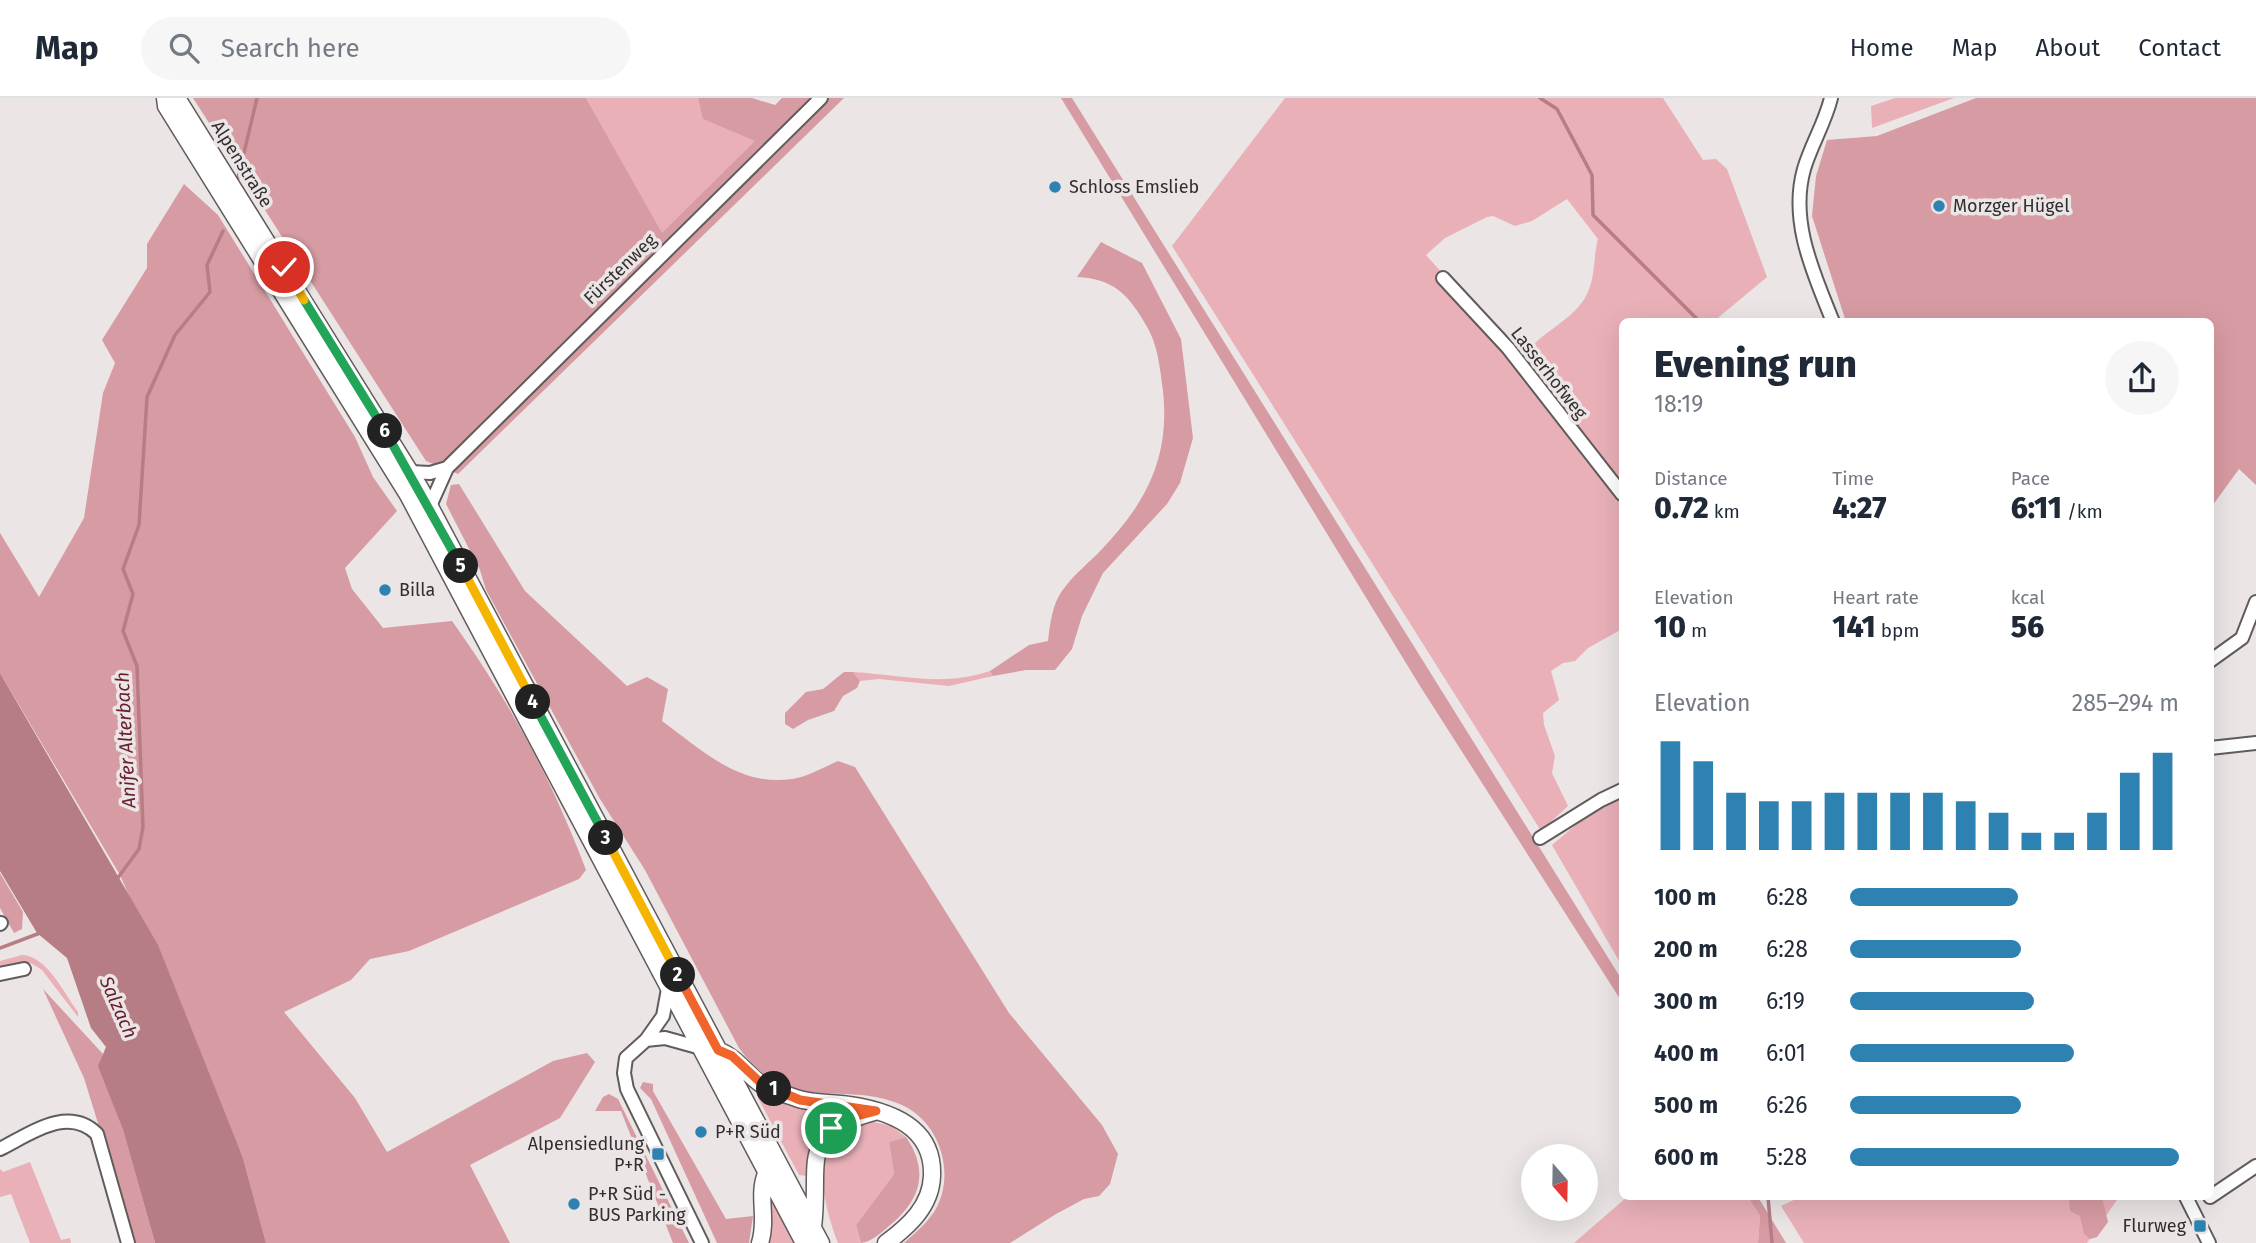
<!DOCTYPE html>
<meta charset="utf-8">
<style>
:root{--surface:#fff;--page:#f6f6f7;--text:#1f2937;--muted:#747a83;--line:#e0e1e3;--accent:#2e82b2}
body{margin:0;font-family:"Fira Sans",sans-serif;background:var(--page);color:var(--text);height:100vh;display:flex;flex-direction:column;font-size:26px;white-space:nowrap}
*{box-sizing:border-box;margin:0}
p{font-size:23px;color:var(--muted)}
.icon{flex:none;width:38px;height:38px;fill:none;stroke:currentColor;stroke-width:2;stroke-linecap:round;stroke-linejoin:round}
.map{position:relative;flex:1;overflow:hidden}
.panel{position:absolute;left:1619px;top:220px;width:595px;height:882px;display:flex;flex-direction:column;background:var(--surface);border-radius:10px;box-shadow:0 7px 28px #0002}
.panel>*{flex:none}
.needle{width:46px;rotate:160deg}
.buttons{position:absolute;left:1521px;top:1046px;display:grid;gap:14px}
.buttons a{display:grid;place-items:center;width:77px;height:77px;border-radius:50%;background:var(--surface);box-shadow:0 7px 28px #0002;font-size:35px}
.pin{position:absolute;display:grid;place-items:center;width:60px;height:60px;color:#fff;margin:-30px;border:4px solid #fff;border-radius:50%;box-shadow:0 2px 7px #0007}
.km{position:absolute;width:35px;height:35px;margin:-18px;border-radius:50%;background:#222;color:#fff;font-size:19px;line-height:35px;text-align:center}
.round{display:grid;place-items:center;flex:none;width:74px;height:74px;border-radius:37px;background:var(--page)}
.headline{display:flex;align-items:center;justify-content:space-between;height:119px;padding:0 35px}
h1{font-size:38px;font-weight:800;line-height:52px}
.metrics{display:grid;grid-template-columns:repeat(3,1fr);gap:10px;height:119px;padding:7px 35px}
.metrics div{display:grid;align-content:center}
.metrics b{font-size:30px;font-weight:800}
.metrics small{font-size:19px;font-weight:400}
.metrics p{font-size:19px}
.chart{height:196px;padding:14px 35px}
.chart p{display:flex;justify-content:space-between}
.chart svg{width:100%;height:126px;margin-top:7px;stroke:var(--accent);stroke-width:6}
ul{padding:0 35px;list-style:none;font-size:23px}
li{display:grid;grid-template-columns:112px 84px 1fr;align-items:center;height:52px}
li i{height:18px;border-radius:9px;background:var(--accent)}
header{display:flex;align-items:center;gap:42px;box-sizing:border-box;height:98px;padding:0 35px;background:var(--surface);border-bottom:2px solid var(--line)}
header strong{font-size:33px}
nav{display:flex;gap:38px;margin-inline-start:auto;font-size:24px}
.search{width:490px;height:63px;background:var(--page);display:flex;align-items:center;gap:18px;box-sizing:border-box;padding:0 24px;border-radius:38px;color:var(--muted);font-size:26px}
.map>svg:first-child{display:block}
.green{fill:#e9b0b8;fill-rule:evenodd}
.forest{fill:#d79ba3}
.water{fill:#b77d85}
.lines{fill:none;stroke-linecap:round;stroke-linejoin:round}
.stream{stroke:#b77d85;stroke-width:3.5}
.minor-casing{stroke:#615c5c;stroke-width:16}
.major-casing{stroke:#615c5c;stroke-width:19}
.minor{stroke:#fff;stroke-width:12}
.major{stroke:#fff;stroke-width:16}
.split-1-casing{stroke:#fff;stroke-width:14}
.split-2-casing{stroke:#fff;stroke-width:14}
.split-3-casing{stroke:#fff;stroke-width:14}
.split-4-casing{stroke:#fff;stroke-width:14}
.split-5-casing{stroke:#fff;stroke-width:14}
.split-6-casing{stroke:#fff;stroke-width:14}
.split-7-casing{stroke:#fff;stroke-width:14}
.split-8-casing{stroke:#fff;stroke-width:14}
.split-1{stroke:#f0652b;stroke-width:9}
.split-2{stroke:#f0652b;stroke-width:9}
.split-3{stroke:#f5b400;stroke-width:9}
.split-4{stroke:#22a559;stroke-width:9}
.split-5{stroke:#f5b400;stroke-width:9}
.split-6{stroke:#22a559;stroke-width:9}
.split-7{stroke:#22a559;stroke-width:9}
.split-8{stroke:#f5b400;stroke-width:9}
.poi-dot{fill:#2e82b2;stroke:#ebe5e5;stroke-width:2.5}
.labels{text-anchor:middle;stroke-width:7;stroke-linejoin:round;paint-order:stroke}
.street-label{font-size:18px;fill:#322f30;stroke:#ebe5e5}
.poi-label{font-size:18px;fill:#322f30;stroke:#ebe5e5;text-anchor:start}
.water-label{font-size:19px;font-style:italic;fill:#692132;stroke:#ebe5e5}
</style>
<header>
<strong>Map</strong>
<div class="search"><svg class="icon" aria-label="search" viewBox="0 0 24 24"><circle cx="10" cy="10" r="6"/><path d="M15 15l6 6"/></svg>Search here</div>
<nav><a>Home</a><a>Map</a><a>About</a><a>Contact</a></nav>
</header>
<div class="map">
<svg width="2256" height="1145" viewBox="0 0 2256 1145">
<rect width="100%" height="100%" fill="#ebe5e5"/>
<!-- green -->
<path class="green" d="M586,0H698L704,21L756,43L662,136Z
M1285,0H1663L1703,62L1716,61L1727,71L1767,179L1713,224H1622V531L1588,550L1575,563L1563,565L1551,573L1559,602L1543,615L1544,627L1555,658L1552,675L1568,708L1541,733L1172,148ZM1567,101L1598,141C1593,159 1596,178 1587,196C1573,225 1535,235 1521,263L1426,157L1445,140L1487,119L1493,118L1515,128L1532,123Z
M1895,0H1954L1872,30L1871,8Z
M990,573L993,578L949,588L879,581L860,583L853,574C902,577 943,589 990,573Z
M1622,695V868L1552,747L1598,708Z
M22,857C47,858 64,895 78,914V919L42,872L31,865L0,869V863Z
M759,994L789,1008L840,1017C816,1030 810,1054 807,1078L799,1077L757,998Z
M874,1024L891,1028L906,1039L889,1044L894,1076L856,1127L861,1145H838C820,1099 806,1030 874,1024Z
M30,1064L61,1142L70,1140L71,1145H30L11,1096L0,1099V1071L3,1074Z
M1627,1099H1748L1760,1118L1758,1145H1574Z
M1800,1099H2119L2087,1145H1804L1781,1108Z
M772,1100L797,1145H765L769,1102Z"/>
<!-- forest -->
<path class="forest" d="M193,0H586L662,135L755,43L703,21L698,0H752L775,7L782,0H844L458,376L426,363Z
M1061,0H1072L1622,882V904L1420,588Z
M1976,0H2256V387L2239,371L2210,411V224H1846L1812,118L1816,78L1827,42L1877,38Z
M184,86L218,117L355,339L373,379L397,413L345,470L352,491L383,530L452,523C509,603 551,679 586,772L579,781L409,853L370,861L351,882L284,914L355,1000L387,1054L553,963L587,955L595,964L560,1020L470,1067L510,1145H266L243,1060L120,777L0,575V435L39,499L84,420L103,295L115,265L102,242L147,170V146Z
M1101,144L1142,165L1181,241L1193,340L1180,385L1167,406L1103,475L1082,518L1072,551L1055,572H1026L993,578L990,573L1029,547L1048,543C1050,526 1052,507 1062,493C1073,477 1090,464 1102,451C1147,404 1170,359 1163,293C1160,271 1158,246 1146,227C1128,196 1114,181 1077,179Z
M459,386L525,493L627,588L647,579L668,591L662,623C702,652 739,689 792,681C807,679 824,669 838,663L855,669L1009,915L1102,1027L1118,1056L1110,1086L1099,1098L1084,1101L1056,1116L1010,1145H904C915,1135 926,1126 934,1114C956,1079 942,1027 904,1008C844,980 790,1020 739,950L645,772L600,701L486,492L480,472L446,406L451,387Z
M844,574H853L860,583L857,590L843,598L834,613L808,622L793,631L785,626V615L806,594L823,591Z
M0,775L23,814L22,831L14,835L0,810Z
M43,891L103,956L99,968L123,1032L155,1145H135L84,980Z
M643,984L653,986V993L726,1121L753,1118L749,1145H717L651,1001L640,990Z
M609,996L618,1001L689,1145H673L621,1013H595L603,999Z
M906,1039C930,1074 920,1103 889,1128C881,1135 871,1144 861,1145L856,1127L894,1076L889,1044Z
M1748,1099H1758L1786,1145H1758L1760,1118Z
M2069,1099H2102L2108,1124L2097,1139L2090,1141L2084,1136L2080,1118L2070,1113Z"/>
<!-- water -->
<path class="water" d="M0,575L158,847L243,1060L266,1145H155L123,1032L98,968L106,949L91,930L67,860L37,835L0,773Z"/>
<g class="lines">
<!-- stream -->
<path class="stream" d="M1540,0L1557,11L1592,77L1593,117L1700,224
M238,80L257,0
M117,781L139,751L143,729L137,568L123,533L133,496L123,471L139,427L147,299L175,237L210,194L207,167L223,133
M0,850L40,835
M1768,1099L1772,1145"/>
<defs>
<path id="minor" d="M1831,0C1825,25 1811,47 1804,71C1789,124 1814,176 1833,224
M1443,180L1508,250L1622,396
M411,374L430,375L447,370
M430,408L447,370L821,0
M2210,563L2242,540L2256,504
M2210,650L2256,645
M1540,740L1601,702L1622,692
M0,826L1,825
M0,876L24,871
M668,891L663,918L646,942L626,960L624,975L627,991L702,1145
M646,942L665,940L701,950
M0,1051C30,1036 68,1007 97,1036L128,1145
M2186,1099L2209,1145
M2210,1099L2256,1068"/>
<path id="major" d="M165,0L166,8L408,397L804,1145
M177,0L420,390L821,1145
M720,953C737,960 746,976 761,986C772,992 784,996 796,1000C812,1006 832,1004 849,1007C890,1013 934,1029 932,1078C931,1108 909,1128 886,1145
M813,1129C821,1066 796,1035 874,1014
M760,1145C768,1121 757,1097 766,1076"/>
</defs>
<!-- minor casing -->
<use href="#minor" class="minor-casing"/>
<!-- major casing -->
<use href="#major" class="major-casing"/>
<!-- minor -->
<use href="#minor" class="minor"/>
<!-- major -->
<use href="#major" class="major"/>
</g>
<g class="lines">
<defs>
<path id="split-1" d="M774,991L800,1002L876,1013L845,1021L831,1030"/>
<path id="split-2" d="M678,877L718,952L732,958L761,985L774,991"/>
<path id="split-3" d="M606,740L678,877"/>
<path id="split-4" d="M533,604L606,740"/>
<path id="split-5" d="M461,468L533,604"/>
<path id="split-6" d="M385,333L461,468"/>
<path id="split-7" d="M304,202L385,333"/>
<path id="split-8" d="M284,169L304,202"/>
</defs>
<!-- split-1 casing -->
<use href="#split-1" class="split-1-casing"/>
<!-- split-2 casing -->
<use href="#split-2" class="split-2-casing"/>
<!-- split-3 casing -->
<use href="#split-3" class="split-3-casing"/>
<!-- split-4 casing -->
<use href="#split-4" class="split-4-casing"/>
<!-- split-5 casing -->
<use href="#split-5" class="split-5-casing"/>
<!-- split-6 casing -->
<use href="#split-6" class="split-6-casing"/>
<!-- split-7 casing -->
<use href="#split-7" class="split-7-casing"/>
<!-- split-8 casing -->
<use href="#split-8" class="split-8-casing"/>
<!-- split-1 -->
<use href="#split-1" class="split-1"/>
<!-- split-2 -->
<use href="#split-2" class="split-2"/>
<!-- split-3 -->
<use href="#split-3" class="split-3"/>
<!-- split-4 -->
<use href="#split-4" class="split-4"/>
<!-- split-5 -->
<use href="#split-5" class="split-5"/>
<!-- split-6 -->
<use href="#split-6" class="split-6"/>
<!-- split-7 -->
<use href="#split-7" class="split-7"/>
<!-- split-8 -->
<use href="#split-8" class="split-8"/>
</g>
<!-- markers -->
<g class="poi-dot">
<circle cx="1055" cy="89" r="7"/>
<circle cx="1939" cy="108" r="7"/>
<circle cx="385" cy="492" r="7"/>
<circle cx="701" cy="1034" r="7"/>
<rect x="651" y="1049" width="14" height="14" rx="3.5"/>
<circle cx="574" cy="1106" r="7"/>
<rect x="2193" y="1121" width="14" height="14" rx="3.5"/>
</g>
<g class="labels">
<!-- street labels -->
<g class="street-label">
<text transform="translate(242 66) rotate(58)" y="6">Alpenstraße</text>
<text transform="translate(620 171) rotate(-44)" y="6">Fürstenweg</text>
<text transform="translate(1549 275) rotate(52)" y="6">Lasserhofweg</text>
</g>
<!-- poi labels -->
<g class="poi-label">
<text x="1069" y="95">Schloss Emslieb</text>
<text x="1953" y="114">Morzger Hügel</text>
<text x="399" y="498">Billa</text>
<text x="715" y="1040">P+R Süd</text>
<text x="644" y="1052" text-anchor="end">Alpensiedlung<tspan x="644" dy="21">P+R</tspan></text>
<text x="588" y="1102">P+R Süd -<tspan x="588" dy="21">BUS Parking</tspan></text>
<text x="2186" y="1134" text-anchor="end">Flurweg</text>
</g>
<!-- water labels -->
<g class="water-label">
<text transform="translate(125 642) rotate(-93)" y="7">Anifer Alterbach</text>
<text transform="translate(119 909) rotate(66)" y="7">Salzach</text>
</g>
</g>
</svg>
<div class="buttons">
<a><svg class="needle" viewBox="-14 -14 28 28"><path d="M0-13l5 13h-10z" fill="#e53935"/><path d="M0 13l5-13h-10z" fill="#747a83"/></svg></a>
</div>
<div class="pin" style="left:831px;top:1030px;background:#1e9e55"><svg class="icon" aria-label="arrive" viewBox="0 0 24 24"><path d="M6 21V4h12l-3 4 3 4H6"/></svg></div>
<div class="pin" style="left:284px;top:169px;background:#d93025"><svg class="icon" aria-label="check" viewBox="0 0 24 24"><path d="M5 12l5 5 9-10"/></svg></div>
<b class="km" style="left:774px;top:991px">1</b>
<b class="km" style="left:678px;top:877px">2</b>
<b class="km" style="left:606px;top:740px">3</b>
<b class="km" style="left:533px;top:604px">4</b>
<b class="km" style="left:461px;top:468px">5</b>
<b class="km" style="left:385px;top:333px">6</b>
<section class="panel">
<div class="headline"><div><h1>Evening run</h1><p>18:19</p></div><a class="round"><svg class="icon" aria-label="share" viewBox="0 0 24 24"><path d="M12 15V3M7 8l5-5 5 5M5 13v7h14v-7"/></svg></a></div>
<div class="metrics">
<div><p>Distance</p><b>0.72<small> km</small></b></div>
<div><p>Time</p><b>4:27</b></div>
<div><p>Pace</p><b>6:11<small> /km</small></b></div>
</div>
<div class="metrics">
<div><p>Elevation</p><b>10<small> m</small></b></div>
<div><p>Heart rate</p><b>141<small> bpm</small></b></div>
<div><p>kcal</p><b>56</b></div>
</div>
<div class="chart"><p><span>Elevation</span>285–294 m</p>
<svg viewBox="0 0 160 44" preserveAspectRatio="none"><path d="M5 44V6M15 44V13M25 44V24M35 44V27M45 44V27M55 44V24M65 44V24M75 44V24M85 44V24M95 44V27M105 44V31M115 44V38M125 44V38M135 44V31M145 44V17M155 44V10"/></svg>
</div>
<ul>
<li><b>100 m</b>6:28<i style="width:51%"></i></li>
<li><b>200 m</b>6:28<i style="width:52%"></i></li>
<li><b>300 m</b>6:19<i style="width:56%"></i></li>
<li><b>400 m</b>6:01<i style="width:68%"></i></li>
<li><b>500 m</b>6:26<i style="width:52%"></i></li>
<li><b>600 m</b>5:28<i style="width:100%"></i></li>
</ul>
</section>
</div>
